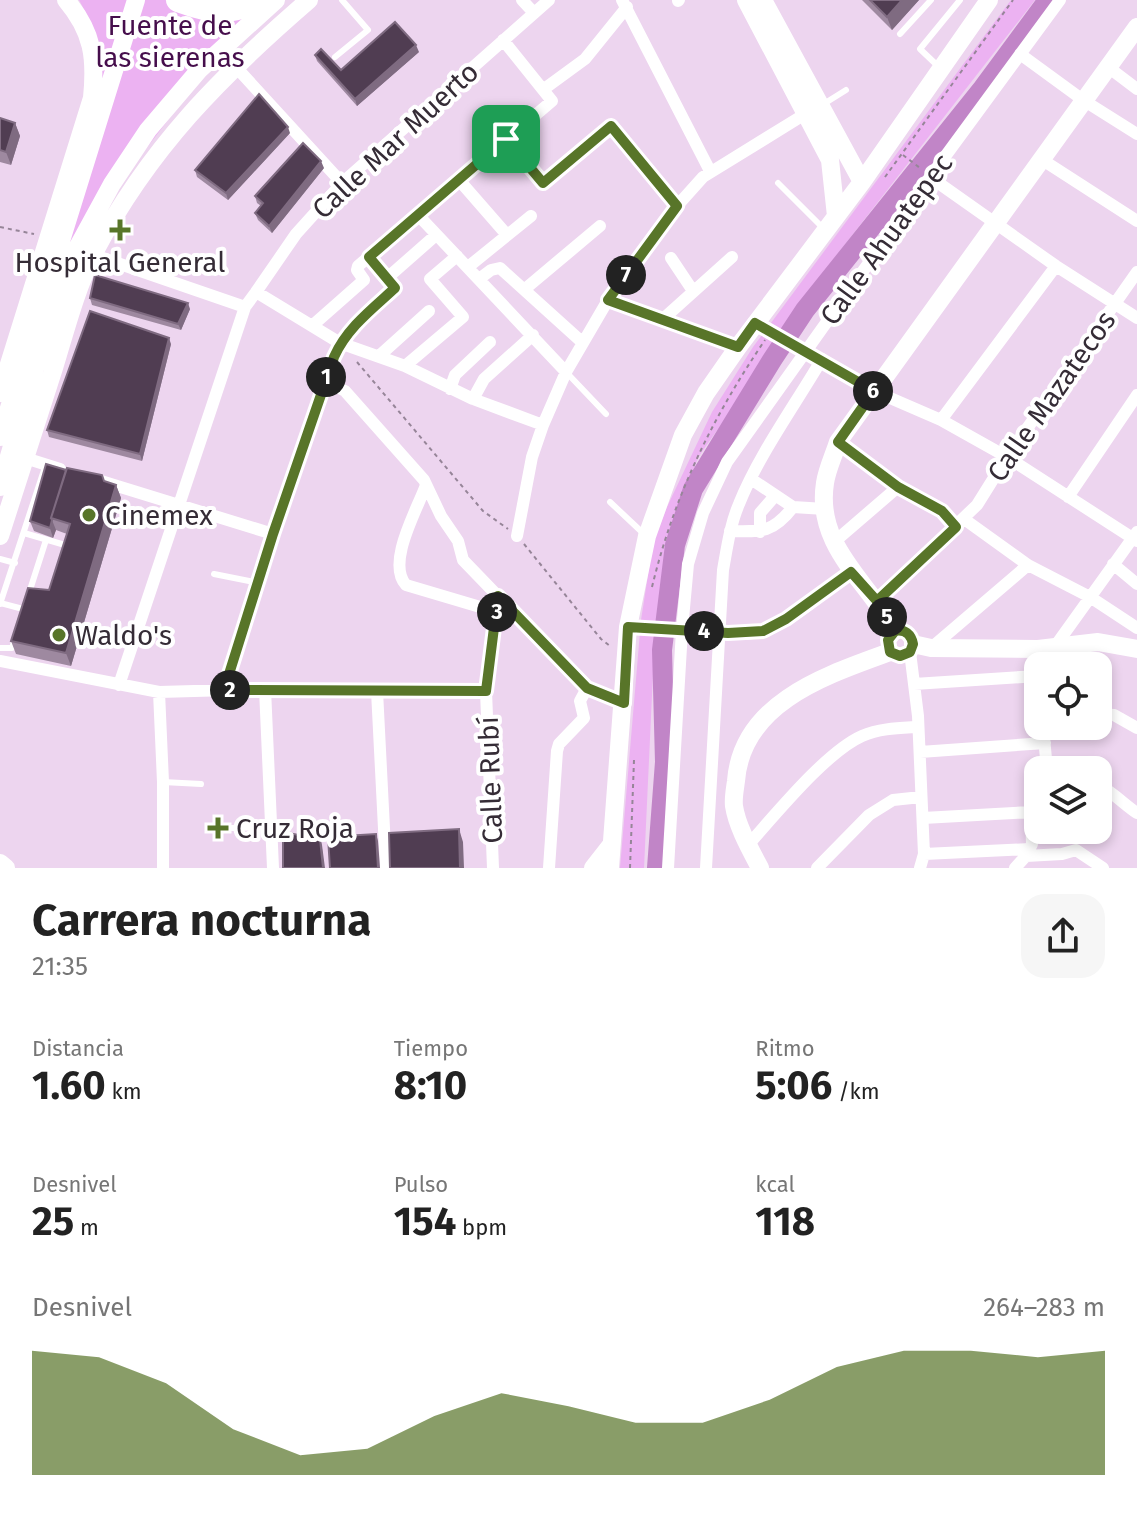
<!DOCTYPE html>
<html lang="es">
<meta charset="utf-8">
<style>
:root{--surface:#fff;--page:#f6f6f6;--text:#222;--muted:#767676;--accent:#587529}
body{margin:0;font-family:"Fira Sans",sans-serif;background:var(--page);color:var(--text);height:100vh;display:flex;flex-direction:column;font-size:30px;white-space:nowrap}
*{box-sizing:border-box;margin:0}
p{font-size:26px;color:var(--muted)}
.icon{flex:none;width:44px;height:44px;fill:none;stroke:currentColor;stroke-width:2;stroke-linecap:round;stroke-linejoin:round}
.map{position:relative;height:868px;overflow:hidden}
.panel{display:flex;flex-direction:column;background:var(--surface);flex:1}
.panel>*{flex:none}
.controls{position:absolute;left:1024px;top:652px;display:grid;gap:16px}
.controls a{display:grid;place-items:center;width:88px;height:88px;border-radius:16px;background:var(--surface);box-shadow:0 4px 12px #0003;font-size:40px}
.pin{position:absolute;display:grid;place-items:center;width:68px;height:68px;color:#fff;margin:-34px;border-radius:16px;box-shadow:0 4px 12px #0006}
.km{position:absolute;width:40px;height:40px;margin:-20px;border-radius:50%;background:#222;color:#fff;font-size:22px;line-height:40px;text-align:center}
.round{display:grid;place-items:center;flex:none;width:84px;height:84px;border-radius:24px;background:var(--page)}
.headline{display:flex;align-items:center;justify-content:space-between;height:136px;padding:0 32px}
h1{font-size:44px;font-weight:700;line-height:60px}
.figures{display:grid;grid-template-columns:repeat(3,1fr);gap:12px;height:136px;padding:8px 32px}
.figures div{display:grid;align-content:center}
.figures b{font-size:40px;font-weight:700}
.figures small{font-size:22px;font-weight:400}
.figures p{font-size:22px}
.chart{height:224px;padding:16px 32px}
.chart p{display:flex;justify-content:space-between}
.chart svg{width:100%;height:144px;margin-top:8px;fill:var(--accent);opacity:.7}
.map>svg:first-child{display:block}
.green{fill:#ecb2f2}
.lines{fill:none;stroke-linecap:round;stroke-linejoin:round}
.river{stroke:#c185c7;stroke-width:20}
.path{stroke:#968598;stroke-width:2;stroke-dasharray:4 4;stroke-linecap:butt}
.lane{stroke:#fff;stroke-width:6}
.street{stroke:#fff;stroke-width:12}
.secondary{stroke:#fff;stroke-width:18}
.highway{stroke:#fff;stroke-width:24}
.wall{fill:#9e89a0}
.shaded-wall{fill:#7f6b81}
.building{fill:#503d52;stroke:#7f6b81;stroke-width:2}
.route-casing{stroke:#fff;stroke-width:16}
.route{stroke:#587529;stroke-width:10}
.poi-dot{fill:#587529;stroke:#fff;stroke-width:3}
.labels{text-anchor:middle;stroke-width:8;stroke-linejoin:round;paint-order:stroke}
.park-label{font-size:28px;fill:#460e4c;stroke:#fff}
.street-label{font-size:28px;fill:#352c36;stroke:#fff}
.poi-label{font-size:28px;fill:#352c36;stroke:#fff;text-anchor:start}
</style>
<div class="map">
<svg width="1137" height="868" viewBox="0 0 1137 868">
<rect width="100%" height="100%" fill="#edd5ef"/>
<!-- green -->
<path class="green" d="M79,0H129L102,93C100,52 99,36 79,0Z
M144,0H165L211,14L251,12L66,253Z
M1011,0H1035L815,283L768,358L699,456L674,516L654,652L644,868H620L641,620L653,543L667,507L712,412L753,347Z"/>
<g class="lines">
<!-- river -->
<path class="river" d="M657,868L665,762L662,650L675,545L693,489L772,360L805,310L983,88L1048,0"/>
<!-- path -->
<path class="path" d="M903,155L920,168
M885,177L1013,0
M0,227L34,234
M357,362L483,511L508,529
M524,544L601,639L610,646
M652,587C674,496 712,418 765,340
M644,628L669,629
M630,868L634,760"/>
<!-- lane -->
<path class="lane" d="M900,34L931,0
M335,57L368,30L342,0
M940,68L920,49L960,0
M822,105L846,90
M778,183L823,228
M567,373L606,414
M610,502L644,534
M24,533L65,545L67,549
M0,559L15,563
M214,574L259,583
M29,593L46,540
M0,603L23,609
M0,604L46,464
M0,648H12L15,639
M163,782L201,784
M232,828L271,827"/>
<!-- street -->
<path class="street" d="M522,0L534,13
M622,0L710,171
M678,1L679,0
M1020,54L1083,100L1137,134
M235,66L342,183
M1108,67L1137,89
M544,89L585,59L627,7
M506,139L543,183L611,126L677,206
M1041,159L1137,221
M930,177L1056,266L1137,318
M459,180L507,235
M419,216L566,372
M94,255L245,307L256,292L340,343L405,366L473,399L543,425
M671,258L693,291
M468,267L531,216
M386,279L436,235
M479,279L491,270L500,268L583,343
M525,289L600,226
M256,292L296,234L342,183L549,0
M608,300L738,347
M663,319L732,257
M755,323L874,391L941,420L1007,457L1137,541
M313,325L364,280L357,270L358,266L552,101L503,40
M379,356L429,311
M405,366L463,317L430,279L457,256
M325,381L345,391L424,480L441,516L458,541L463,560L587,688L624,703
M450,389L455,375L490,342
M473,399L484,379L533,335
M941,420L1056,266
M838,442L898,487L942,511L956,527
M25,458L60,469
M751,479L793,507L825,509
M101,481L273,534
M426,485C417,510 386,563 406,585L497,612
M1068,497L1137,395
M964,519L1028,565L1090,597L1137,628
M730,531C761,532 773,533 793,507
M760,532V513L774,497
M517,536L532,457L543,425L566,372L608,300L677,206L703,177L810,111
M833,543L898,487
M1113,564L1137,584
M877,601L977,505L1007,457L1137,272
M719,631C732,634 749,635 762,631C791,623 826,590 851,572
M1056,645L1137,532
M931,648L1028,565
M910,652L918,716L924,854L920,868
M0,661L159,692L265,689L486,691
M914,684L1037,676
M119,685L245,307
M265,689L273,868
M224,690L273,534L334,357L354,325L395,288L369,257
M377,691L386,868
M159,692L163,782V868
M1098,714L1114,715L1137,728
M1043,726L1047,770
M920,752L1045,743
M1098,785C1108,788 1126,806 1137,813
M923,818L1031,812
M748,845C776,814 826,752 862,736C880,728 900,728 918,727
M924,854L1030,849
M1026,856L1062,854L1076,850L1103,868
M493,868L486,691L498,596
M549,868L557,751L559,744L584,718L580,701L587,688
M668,868L682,630L688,564L703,513L727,462L930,177L1060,0
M706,868L723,570C727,548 730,525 739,504C758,456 795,405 822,359
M817,868L869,815L893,800L921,797
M1015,868L1026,856L1032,844L1030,789L1031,785L1038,784"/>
<!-- secondary -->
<path class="secondary" d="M746,0L830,160L836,216
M763,0L862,182
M0,393L92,98C96,58 93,32 66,0
M0,437L136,0
M0,487L35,368L76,250L112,184L148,130L200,69L276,0
M0,536C18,480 36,424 54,368C66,329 76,289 94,253C149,148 221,76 309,0
M895,631C869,582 815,547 825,483C827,469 834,455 838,442L1137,27
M913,644L931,648L1038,649L1098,642L1137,649
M0,863L6,868
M593,868L611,845
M610,868L628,627L647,536L683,435L706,393L738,347L862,182L989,0
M760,868C750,849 737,826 734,806C733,798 735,789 736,781C742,702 827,675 890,652"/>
<!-- highway -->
<path class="highway" d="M178,0C211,11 226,16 258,0"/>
</g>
<!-- wall -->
<path class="wall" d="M862,0H919L892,30Z
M419,52L357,106L317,61L315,55L341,70Z
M0,118L15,123L20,136L11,165L0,162Z
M290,133L228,200L197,177L195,170Z
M324,168L272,233L258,220L255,213L261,206L257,203L255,196Z
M90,298L190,309L181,330L92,305Z
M171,344L142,461L49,437L47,430Z
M105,481L116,485L121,498L71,666L16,654L11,641L49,590L67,534L56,530L53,538L34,531L30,521Z"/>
<!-- shaded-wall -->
<path class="shaded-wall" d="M902,0H919L892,30L887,17Z
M416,45L419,52L357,106L355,99Z
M15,123L20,136L11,165L6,152Z
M288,127L290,133L228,200L226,193Z
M321,161L324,168L272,233L269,226Z
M188,303L190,309L181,330L178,324Z
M169,338L171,344L142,461L140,454Z
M116,485L121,498L71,666L66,653Z
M52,520L56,530L53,538L50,528Z
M459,829L463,842L464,868H460Z
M376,834L378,841L380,868H378Z
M320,839L322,845L325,868H323Z"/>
<!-- building -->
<path class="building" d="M870,0H902L887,17Z
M395,22L416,45L355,99L315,55L321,49L341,70Z
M259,94L288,127L226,193L195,170Z
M0,118L15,123L6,152L0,150Z
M303,143L321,161L269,226L255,213L263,203L255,196Z
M95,275L188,303L178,324L90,298Z
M90,311L169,338L140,454L47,430Z
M46,464L66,470L51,518L52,520L50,528L30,521Z
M67,468L102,475L104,481L116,485L66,653L11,641L28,588L49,590L70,524L51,518Z
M459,829L460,868H390L389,833Z
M283,832L320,839L323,868H283Z
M376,834L378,868H330L328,837Z"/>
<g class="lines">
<defs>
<path id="route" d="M506,139L369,257L395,288C372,309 347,328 334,357L273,534L224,690L486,691L498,596L587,688L624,703L628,627L728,633L763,631L786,619L851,572L877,601L895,631C905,629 911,634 913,644L910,652L900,656L890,652L888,640L895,631L877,601L956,527L942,511L898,487L838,442L874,391L755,323L738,347L608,300L677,206L611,126L543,183L506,139"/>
</defs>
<!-- route casing -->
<use href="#route" class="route-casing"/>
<!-- route -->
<use href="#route" class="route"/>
</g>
<!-- markers -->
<g class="poi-dot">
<path d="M116 218h8v8h8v8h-8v8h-8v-8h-8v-8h8z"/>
<circle cx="89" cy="515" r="8"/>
<circle cx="59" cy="635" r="8"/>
<path d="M214 816h8v8h8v8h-8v8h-8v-8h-8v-8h8z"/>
</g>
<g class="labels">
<!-- park labels -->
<g class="park-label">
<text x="170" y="35">Fuente de<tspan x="170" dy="32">las sierenas</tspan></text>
</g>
<!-- street labels -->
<g class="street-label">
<text transform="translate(395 140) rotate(-43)" y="10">Calle Mar Muerto</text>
<text transform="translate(886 239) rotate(-54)" y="10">Calle Ahuatepec</text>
<text transform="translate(1051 396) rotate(-55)" y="10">Calle Mazatecos</text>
<text transform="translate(490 780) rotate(-92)" y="10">Calle Rubí</text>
</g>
<!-- poi labels -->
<g class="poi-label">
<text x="120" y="272" text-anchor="middle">Hospital General</text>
<text x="105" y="525">Cinemex</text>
<text x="75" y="645">Waldo's</text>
<text x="236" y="838">Cruz Roja</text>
</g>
</g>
</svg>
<div class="controls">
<a><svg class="icon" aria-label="locate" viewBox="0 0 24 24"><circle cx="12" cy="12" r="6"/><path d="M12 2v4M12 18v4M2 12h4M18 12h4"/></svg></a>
<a><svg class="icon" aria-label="layers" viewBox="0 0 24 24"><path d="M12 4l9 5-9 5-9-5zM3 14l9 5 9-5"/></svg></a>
</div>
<div class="pin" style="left:506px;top:139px;background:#1e9e55"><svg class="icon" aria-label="arrive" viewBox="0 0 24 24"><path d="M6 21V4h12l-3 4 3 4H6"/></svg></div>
<b class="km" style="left:326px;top:377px">1</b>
<b class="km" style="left:230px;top:690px">2</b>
<b class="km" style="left:497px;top:612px">3</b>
<b class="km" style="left:704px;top:631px">4</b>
<b class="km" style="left:887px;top:617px">5</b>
<b class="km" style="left:873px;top:391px">6</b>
<b class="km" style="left:626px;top:275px">7</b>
</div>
<section class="panel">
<div class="headline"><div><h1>Carrera nocturna</h1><p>21:35</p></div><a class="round"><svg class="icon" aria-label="share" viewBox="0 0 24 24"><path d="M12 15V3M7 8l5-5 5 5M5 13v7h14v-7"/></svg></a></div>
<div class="figures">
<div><p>Distancia</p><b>1.60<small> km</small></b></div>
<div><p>Tiempo</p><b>8:10</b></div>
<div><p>Ritmo</p><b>5:06<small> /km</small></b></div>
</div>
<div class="figures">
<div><p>Desnivel</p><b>25<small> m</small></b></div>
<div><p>Pulso</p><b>154<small> bpm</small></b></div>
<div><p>kcal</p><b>118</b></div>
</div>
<div class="chart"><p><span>Desnivel</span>264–283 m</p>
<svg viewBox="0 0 160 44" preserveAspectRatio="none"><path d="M0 44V6L10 8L20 16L30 30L40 38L50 36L60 26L70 19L80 23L90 28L100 28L110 21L120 11L130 6L140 6L150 8L160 6V44z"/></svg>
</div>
</section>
